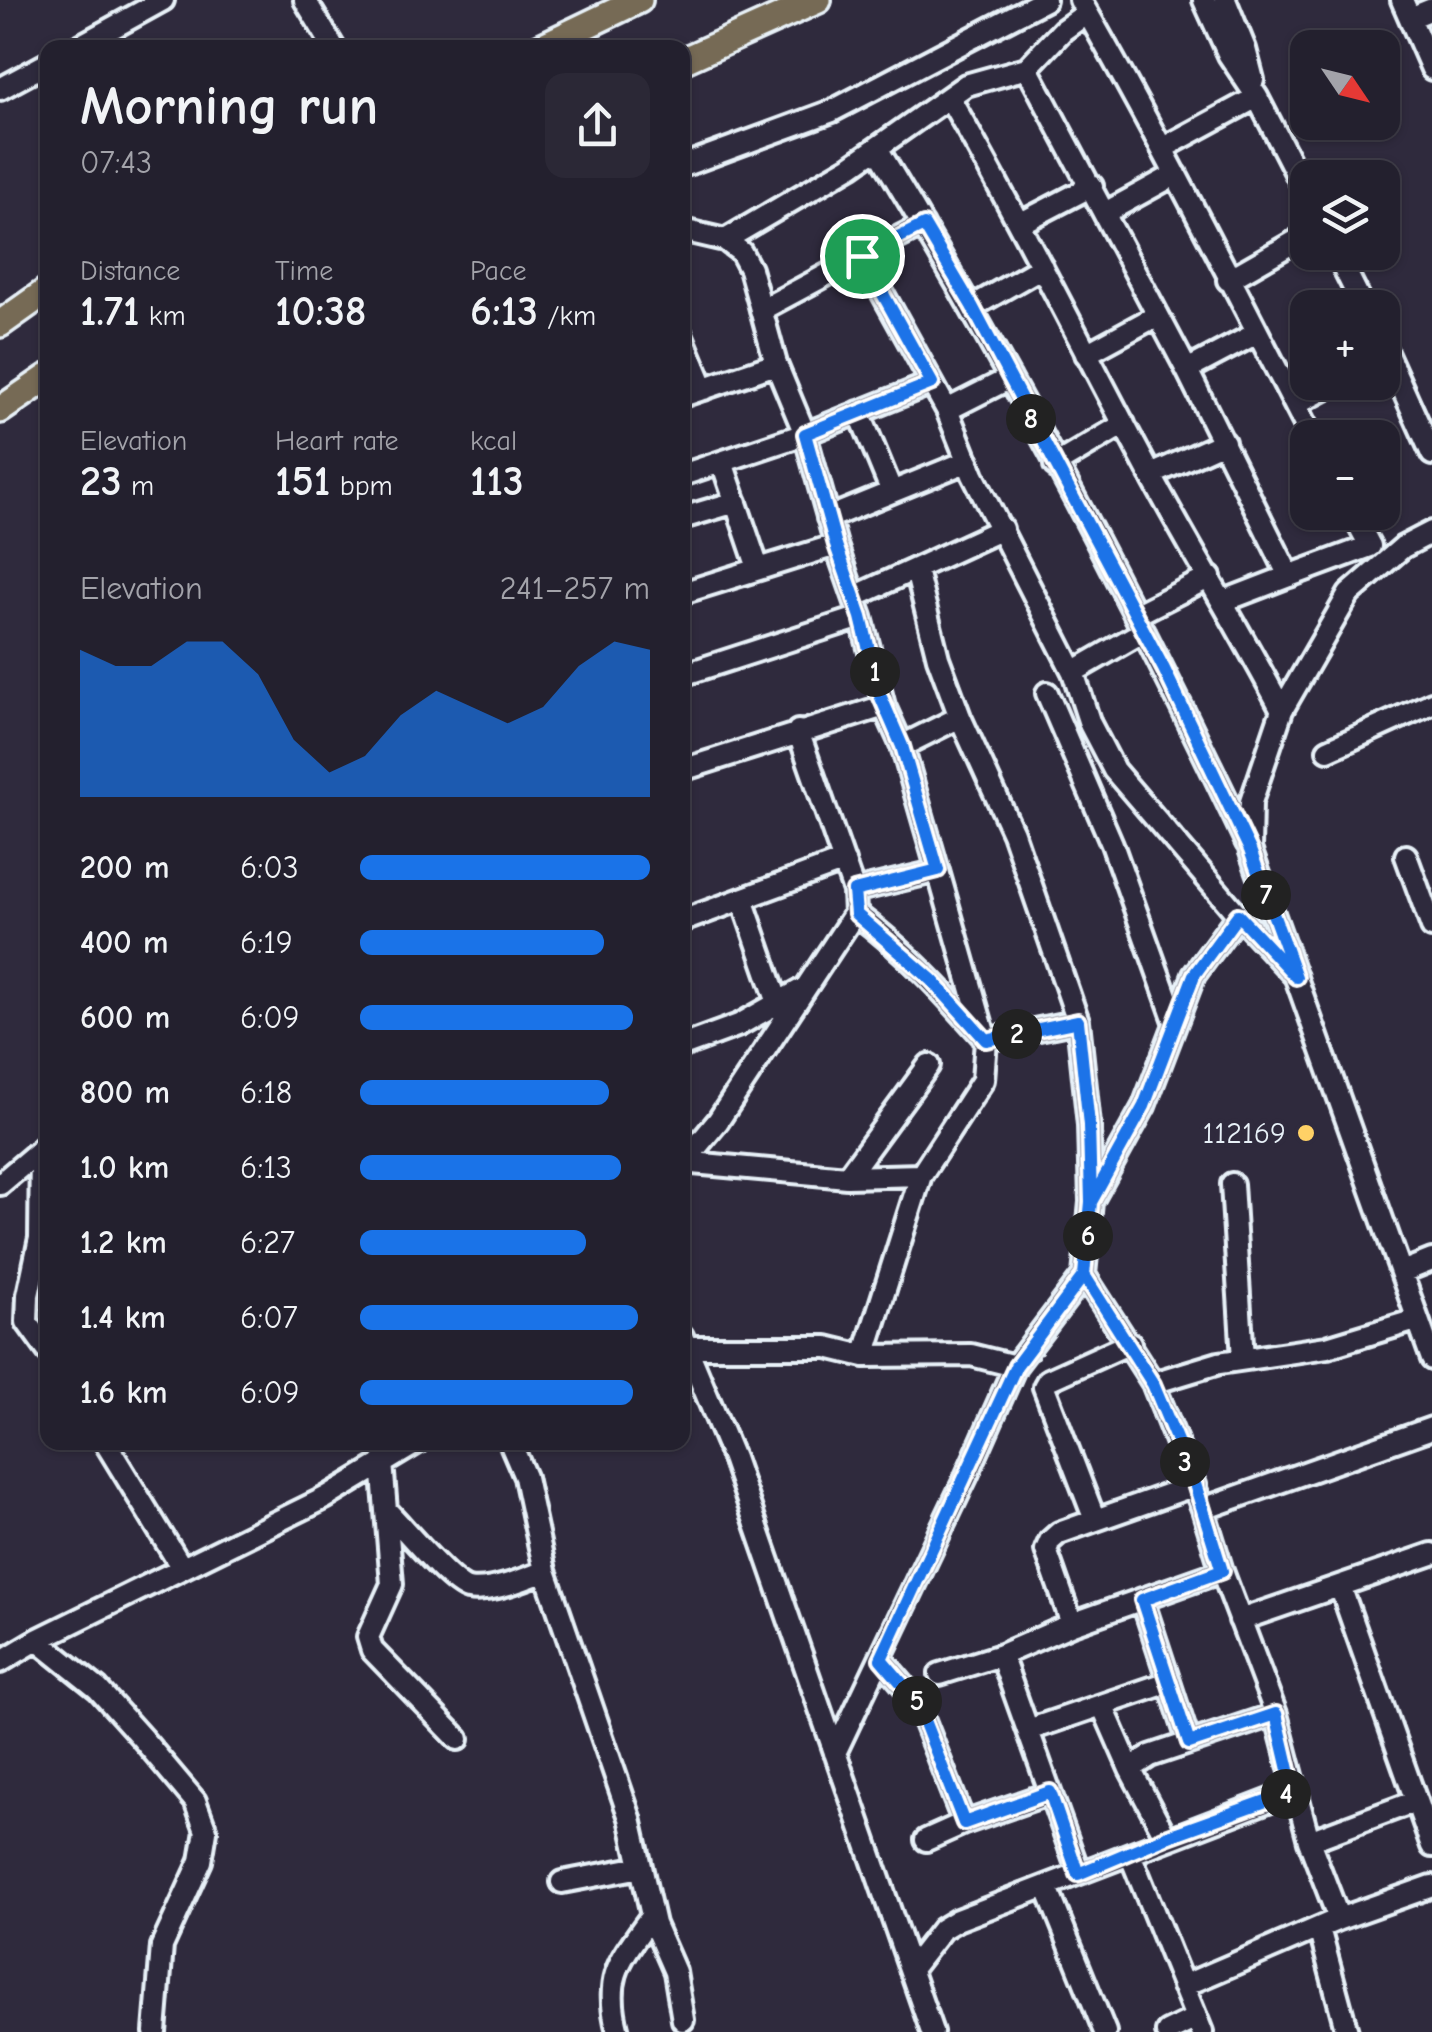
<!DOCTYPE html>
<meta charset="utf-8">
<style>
:root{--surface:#23202e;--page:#2b2836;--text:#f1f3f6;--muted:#a3a3aa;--line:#403e4a;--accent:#1a73e8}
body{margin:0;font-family:"Comic Neue",sans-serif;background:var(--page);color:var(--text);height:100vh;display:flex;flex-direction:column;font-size:38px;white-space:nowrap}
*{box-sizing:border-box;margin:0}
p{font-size:32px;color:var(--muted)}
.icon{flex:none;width:55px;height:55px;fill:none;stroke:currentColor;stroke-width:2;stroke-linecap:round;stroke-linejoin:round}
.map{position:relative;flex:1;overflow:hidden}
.panel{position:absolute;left:40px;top:40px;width:650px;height:1410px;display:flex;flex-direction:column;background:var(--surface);border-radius:20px;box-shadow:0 2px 8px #0004,0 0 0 2px var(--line)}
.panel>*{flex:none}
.needle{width:65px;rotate:125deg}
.controls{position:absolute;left:1290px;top:30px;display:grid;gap:20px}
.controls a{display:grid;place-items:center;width:110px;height:110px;border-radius:20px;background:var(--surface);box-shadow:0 2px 8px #0004,0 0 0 2px var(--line);font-size:50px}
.pin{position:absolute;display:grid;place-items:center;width:85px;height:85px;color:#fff;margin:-42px;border:5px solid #fff;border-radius:50%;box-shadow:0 2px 10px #0007}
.km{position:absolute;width:50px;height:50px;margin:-25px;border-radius:50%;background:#222;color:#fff;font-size:28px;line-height:50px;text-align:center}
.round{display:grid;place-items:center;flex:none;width:105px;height:105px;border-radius:20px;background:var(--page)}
.headline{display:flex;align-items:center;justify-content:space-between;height:170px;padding:0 40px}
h1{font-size:55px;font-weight:700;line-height:75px}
.figures{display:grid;grid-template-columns:repeat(3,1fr);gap:15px;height:170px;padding:10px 40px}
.figures div{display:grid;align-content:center}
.figures b{font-size:42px;font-weight:700}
.figures small{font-size:28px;font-weight:400}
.figures p{font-size:28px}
.chart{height:280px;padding:20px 40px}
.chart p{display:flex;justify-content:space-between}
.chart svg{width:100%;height:180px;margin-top:10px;fill:var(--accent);opacity:.7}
ul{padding:0 40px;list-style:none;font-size:32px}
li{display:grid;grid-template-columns:160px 120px 1fr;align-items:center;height:75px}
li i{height:25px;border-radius:12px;background:var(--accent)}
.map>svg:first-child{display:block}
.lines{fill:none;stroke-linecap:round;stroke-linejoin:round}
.minor-casing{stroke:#e8f1f8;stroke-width:28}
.major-casing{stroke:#e8f1f8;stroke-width:32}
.minor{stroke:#2f2a3d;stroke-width:20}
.major{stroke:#766a54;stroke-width:25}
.route-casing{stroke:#fff;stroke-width:20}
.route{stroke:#1a73e8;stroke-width:12}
.poi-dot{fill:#ffd166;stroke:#2f2a3d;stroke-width:4}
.labels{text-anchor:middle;stroke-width:9;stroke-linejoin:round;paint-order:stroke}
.poi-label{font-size:30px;fill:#e8f1f8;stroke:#2f2a3d;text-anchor:end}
</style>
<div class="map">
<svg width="1432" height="2032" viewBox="0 0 1432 2032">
<rect width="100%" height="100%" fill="#2f2a3d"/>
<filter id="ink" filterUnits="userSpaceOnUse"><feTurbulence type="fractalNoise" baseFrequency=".01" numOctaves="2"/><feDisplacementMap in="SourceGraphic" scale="20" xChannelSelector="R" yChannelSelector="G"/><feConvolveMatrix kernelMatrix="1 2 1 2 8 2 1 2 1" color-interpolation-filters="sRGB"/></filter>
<g filter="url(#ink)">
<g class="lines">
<defs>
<path id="minor" d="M305,0L334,48
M1080,0C1162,143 1236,291 1312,438
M1204,0L1229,55L1257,97L1308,196
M1225,0L1245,49L1253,80
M1402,0L1432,69
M1410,18L1432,9
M76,48L163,0
M1027,68L1187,370L1289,576L1224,601
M0,89L48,63
M949,97C1020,220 1082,347 1149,472C1192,552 1240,630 1282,710
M877,148C1013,373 1135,606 1247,843
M1163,148L1257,97
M682,166L832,111L1045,0
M1105,213L1176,174
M1019,224L1092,186
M682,230L725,240L741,252L750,269L776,364L805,434L836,545L861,617L884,706L682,770
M725,240L851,166L966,85L1027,68L1063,30L1087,13
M1336,252L1364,308
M862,256L923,225
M1228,280L1308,234
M972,307L1042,267
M761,310L862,256L947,410L973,475L1073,672L1090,724L1114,770L1238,915L1296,977
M682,336L704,389
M1382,343L1432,454
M1086,354L1158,315
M1187,370L1257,333
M682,396L776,364
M1295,405L1338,382
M947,410L1010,378
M859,412L892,492
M722,462L758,568
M1055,465L1124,424
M682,475L805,434L932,383
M1151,475L1224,442
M682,518L736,502
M828,518L968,461
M1432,532L1403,547L1349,594L1282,710L1251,802L1250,849L1432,1359
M916,570L938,658L960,717L1013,833L1078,1021L1089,1125L1091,1202L1084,1275L1153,1383L1203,1509
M1289,576L1370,546L1352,512
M682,593L836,545
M854,597L1002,529
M1135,615L1210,577
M1073,672L1144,631
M682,675L861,617
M1047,693L1112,844L1175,1021
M902,746L960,717
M1328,750L1432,703
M1406,856L1432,927
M938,871L986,1040L1078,1021
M854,891L938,871L902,746L884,706
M742,899L778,1003
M855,913C905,950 945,994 986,1040L983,1080L921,1175L864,1356
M682,921L844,861
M682,1046L739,1025L799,991
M41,1150L40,1238L28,1295L27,1322L48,1351
M682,1162L847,1177L921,1175
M684,1162L718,1121L855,913L854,891L798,731
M847,1177L929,1065
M0,1184L46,1145
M1232,1184L1243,1359
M1092,1200L1144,1106L1194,975L1238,915
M1402,1272L1432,1260
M682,1336L733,1458L932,2032
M686,1347H827L864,1356L971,1355L1015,1366
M1153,1383L1219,1363L1327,1347L1416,1320
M105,1442L182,1568
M382,1462L392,1584L368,1637L372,1650L458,1739
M388,1512C404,1528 450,1584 468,1589C490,1593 525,1579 545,1571L525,1477L510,1442
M1095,1520L1044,1387L1048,1380L1130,1343
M545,1571L630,1818L654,1924L675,1972L683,2020
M1340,1586L1432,1846
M1142,1599L1189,1743
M1240,1620L1432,1554
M1072,1624L1046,1550L1050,1541L1059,1533L1195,1485
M37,1640L98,1689L142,1738L195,1801L206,1831L201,1861L162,1946L155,2032
M1001,1655L1079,1873
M881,1659L916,1700L964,1823L926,1840
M0,1662L37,1640L325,1498L418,1442
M940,1674L1001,1655L1072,1624L1222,1571
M1102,1705L1130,1769
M1028,1730L1169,1682
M835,1753L966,1477L1015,1366L1084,1275
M964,1823L1050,1793
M1166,1837L1130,1769L1150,1756L1276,1714
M1309,1841L1416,1801
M1130,1854L1202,2032
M562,1882L641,1867
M1046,1886L1105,2032
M1339,1919L1309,1841L1276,1714L1222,1571L1203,1509L1432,1428
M1319,1928L1347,2032
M911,1969L942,1929L957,1920L1294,1791
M1183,1986L1339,1919L1432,1886
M618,2032C603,1976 620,1960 652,1915
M1167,2032L1196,2018"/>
<path id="major" d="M539,48L639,0
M682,61L818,0
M0,324L48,290
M0,410L48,377"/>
</defs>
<!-- minor casing -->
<use href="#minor" class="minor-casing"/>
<!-- major casing -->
<use href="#major" class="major-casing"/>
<!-- minor -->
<use href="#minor" class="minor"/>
<!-- major -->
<use href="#major" class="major"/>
</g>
</g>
<g class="lines" filter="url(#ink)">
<defs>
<path id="route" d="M862,256L932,383L805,434L836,545L861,617L880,695L902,746L938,870L854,891L856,914L932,980L986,1040L1078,1021L1089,1125L1091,1202L1084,1275L1153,1384L1195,1484L1222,1571L1142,1600L1189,1743L1276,1714L1294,1791L1166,1837L1078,1874L1050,1792L964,1823L916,1700L881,1659L1016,1366L1084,1275L1091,1202L1144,1106L1194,975L1238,915L1296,977L1250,850L1164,669L972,306L924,225L862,256"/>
</defs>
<!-- route casing -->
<use href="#route" class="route-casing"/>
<!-- route -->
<use href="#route" class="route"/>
</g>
<!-- markers -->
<circle class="poi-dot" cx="1306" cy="1133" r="10"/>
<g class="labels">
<!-- poi labels -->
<g class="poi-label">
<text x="1286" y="1143">112169</text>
</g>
</g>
</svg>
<div class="controls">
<a><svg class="needle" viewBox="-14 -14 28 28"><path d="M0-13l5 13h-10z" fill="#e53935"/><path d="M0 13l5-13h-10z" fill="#a3a3aa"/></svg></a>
<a><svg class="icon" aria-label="layers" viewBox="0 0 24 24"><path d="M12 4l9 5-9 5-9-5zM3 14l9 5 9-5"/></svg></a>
<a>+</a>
<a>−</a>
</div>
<div class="pin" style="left:862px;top:256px;background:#1e9e55"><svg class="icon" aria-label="arrive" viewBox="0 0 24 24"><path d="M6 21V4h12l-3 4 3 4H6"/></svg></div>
<b class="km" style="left:875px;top:672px">1</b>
<b class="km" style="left:1017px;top:1034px">2</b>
<b class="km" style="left:1185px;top:1462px">3</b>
<b class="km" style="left:1286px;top:1794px">4</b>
<b class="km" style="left:917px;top:1701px">5</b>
<b class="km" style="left:1088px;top:1236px">6</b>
<b class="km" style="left:1266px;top:895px">7</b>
<b class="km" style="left:1031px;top:419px">8</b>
<section class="panel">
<div class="headline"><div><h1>Morning run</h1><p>07:43</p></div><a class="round"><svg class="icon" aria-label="share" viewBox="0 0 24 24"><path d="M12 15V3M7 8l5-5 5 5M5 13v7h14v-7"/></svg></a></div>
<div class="figures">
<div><p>Distance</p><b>1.71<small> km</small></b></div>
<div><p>Time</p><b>10:38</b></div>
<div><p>Pace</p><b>6:13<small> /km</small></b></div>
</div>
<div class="figures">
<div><p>Elevation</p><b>23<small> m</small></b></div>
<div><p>Heart rate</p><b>151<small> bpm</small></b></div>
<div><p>kcal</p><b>113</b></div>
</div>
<div class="chart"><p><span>Elevation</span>241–257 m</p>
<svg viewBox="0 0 160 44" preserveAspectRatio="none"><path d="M0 44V8L10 12L20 12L30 6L40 6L50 14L60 30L70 38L80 34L90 24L100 18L110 22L120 26L130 22L140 12L150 6L160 8V44z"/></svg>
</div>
<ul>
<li><b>200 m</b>6:03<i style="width:100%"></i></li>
<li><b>400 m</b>6:19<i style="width:84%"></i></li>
<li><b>600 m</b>6:09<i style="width:94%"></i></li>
<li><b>800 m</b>6:18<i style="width:86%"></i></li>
<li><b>1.0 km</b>6:13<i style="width:90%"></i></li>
<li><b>1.2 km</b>6:27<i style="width:78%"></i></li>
<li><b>1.4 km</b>6:07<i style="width:96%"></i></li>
<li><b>1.6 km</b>6:09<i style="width:94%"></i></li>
</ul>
</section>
</div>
